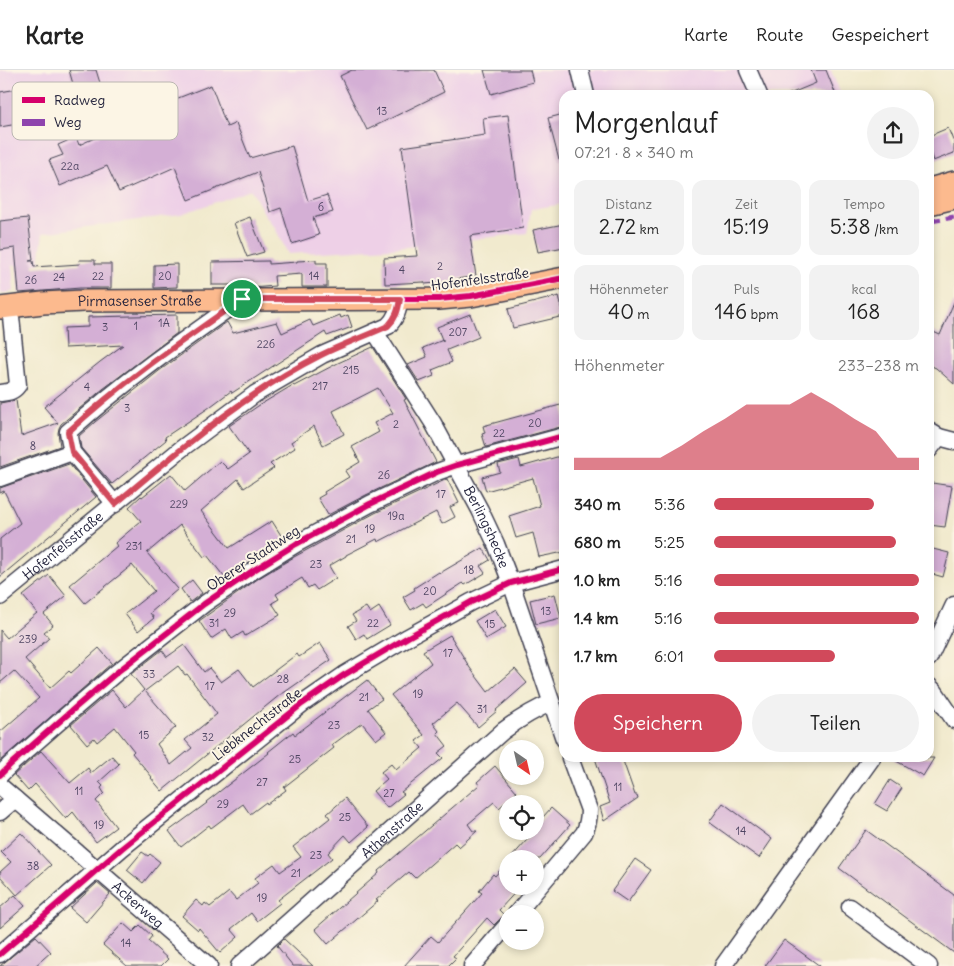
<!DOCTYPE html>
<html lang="de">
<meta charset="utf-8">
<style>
:root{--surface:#fff;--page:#f2f2f2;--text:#222;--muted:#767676;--line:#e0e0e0;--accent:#d1495b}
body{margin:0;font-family:Delius,sans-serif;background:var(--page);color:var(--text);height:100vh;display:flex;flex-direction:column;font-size:19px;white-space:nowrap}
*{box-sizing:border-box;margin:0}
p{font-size:16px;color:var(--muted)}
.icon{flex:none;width:28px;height:28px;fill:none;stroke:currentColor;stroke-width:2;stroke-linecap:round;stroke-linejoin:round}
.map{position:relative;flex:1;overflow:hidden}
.drawer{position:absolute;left:559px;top:20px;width:375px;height:672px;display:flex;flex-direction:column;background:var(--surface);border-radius:15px;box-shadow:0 2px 8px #0003}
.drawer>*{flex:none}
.needle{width:32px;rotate:146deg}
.tools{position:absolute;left:499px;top:670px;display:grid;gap:10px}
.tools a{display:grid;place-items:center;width:45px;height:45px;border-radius:50%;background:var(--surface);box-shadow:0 2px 8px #0003;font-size:25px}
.pin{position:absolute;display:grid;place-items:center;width:42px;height:42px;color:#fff;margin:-21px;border:2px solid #fff;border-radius:50%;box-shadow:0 1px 5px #0007}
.round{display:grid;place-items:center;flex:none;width:52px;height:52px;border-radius:26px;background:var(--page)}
.head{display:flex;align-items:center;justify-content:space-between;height:85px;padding:0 15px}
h1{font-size:28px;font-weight:600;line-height:38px}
.figures{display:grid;grid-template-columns:repeat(3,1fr);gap:8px;height:85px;padding:5px 15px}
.figures div{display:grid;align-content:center;border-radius:12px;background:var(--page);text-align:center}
.figures b{font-size:21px;font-weight:600}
.figures small{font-size:14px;font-weight:400}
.figures p{font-size:14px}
.chart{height:140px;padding:10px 15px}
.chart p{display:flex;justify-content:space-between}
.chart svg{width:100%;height:90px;margin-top:5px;fill:var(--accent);opacity:.7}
.cta{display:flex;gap:10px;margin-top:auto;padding:10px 15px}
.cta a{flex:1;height:58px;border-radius:30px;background:var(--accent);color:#fff;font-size:20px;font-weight:600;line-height:58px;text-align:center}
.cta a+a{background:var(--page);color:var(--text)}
ul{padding:0 15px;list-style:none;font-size:16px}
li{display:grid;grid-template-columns:80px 60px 1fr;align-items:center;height:38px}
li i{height:12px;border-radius:6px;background:var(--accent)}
header{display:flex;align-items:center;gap:30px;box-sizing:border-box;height:70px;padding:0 25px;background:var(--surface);border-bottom:1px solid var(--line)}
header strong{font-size:24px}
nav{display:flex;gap:28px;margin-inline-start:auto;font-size:18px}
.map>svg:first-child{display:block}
.built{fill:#eed0e7}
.building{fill:#d4afd5;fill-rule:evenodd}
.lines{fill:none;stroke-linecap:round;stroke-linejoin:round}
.minor-casing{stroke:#414051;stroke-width:19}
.major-casing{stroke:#414051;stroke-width:24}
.minor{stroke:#fff;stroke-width:16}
.major{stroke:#fcba8e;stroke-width:21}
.quiet{stroke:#8e44ad;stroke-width:5;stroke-dasharray:10 5;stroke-linecap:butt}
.cycleway-casing{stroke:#fcf5e5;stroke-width:9}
.cycleway{stroke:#d6006c;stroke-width:6}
.route-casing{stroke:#fff;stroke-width:10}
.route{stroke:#d1495b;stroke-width:6}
.labels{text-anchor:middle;stroke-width:4;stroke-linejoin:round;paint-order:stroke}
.number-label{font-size:11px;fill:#4e4562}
.street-label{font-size:14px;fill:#22223b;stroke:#fcf5e5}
.key{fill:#fcf5e5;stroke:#bbb6b2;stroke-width:1}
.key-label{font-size:14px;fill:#22223b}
</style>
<header>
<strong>Karte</strong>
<nav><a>Karte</a><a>Route</a><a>Gespeichert</a></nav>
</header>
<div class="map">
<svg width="954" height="896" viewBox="0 0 954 896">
<rect width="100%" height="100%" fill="#fcf5e5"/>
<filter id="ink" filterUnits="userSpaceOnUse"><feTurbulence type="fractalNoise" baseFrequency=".02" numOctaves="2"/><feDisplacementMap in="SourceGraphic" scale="10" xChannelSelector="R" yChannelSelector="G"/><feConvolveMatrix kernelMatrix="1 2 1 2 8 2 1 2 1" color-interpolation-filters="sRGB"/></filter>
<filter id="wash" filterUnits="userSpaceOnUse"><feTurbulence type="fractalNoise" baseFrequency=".0096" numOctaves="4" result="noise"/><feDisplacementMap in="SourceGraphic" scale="20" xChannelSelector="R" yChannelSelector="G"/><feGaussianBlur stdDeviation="1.12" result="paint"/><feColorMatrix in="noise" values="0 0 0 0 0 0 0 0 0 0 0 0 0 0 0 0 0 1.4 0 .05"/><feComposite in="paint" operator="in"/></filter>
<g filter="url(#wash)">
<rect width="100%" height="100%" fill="#f1eace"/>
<!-- built -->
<path class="built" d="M0,0H831L841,25H564V134L531,139L527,163L408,177L288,184L275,158L265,145L251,120L181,144L43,163L39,194L12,195L14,221L0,224Z"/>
<g id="blocks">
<!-- building -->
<path class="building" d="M69,0H96L100,13L75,21Z
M352,0H434L444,22L367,60L340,6Z
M484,0H530L533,12L491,24Z
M811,0H826L836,25H787L816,13Z
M211,15L227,57L236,53L250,88L292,76L308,131L327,125L333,142L313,148L319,165L292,174L281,138L270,142L258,102L188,130L175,97L119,122L107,96L60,116L49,90L63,85L58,75L76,67L79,75L154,41L153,38Z
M35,16L41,50L0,57V22Z
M564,44V90H559L548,48Z
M508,45L523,158L470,166L476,206L457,209V211L425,214L424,212L385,214L384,188L417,186L402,77L485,65L483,48Z
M948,58L954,73V83L933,91L929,79V66Z
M250,147L264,182L247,187L234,153Z
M28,148L33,190L29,191H33L34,197L80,194L79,190H95V194H111V218H80L19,223L15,178L0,180V151Z
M564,154V177L538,182L533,160Z
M316,190V193H327V217H302V204L274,206L275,216L251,218V215H212V192L269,191V194L297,192V191Z
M177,194V217L154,218V195Z
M559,226L564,246L513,258L508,239Z
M954,232V314L936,298L929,295V260L940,265Z
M470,244L479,267L447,280L452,292L432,300L434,306L419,312L408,295L427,287L423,278L443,270V272L437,257Z
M177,245V263L103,319L61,354L59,358L58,363L60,376L0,397V333L16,330L21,366L58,353L44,337L100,292L123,275L65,278L64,258L88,257V247Z
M340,245L341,248L348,245L352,257L327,266L325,262L232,323L231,321L207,339L165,367L166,370L112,414L81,378L79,366L95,352L159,301L227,252L233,263L277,252L282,263L310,250L313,256Z
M373,277L406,329L404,330L436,392L366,425L328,445L318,428L325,424L324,422L349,407L345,401L360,392L352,377L379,362L374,353L393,343L378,318L333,341L344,364L323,375L314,356L291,372L295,378L270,394L274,398L244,418L238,409L201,441L229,478L272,451L284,470L225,508L207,485L204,487L180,455L147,483L178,519L150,543L154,548L138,561L125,544L154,521L132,495L85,533L70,515L117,476L115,473L141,451L129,437L141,426L142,427L171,404L185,421L220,391L228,399L249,384L229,356L258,336L293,315L294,316L338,293Z
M564,334V356L486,377L482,364L485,363L483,356Z
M564,385V482L539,487L533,463L516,468L509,446L540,436L533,408L486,421L482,407L500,402L498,394L519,389L521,397Z
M69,394L96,427L0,507V469L20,453L4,421L0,423V418Z
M447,409L459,433L450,437L455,447L442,454L436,442L378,472L377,469L346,485V486L329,496L336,508L317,520L313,515L308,518L302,508L276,524L279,529L272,533L280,545L245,566L243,562L232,569L226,559L211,569L199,551L259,508L294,487L375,443Z
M932,413L952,416L945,457L929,455V423H930Z
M483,478L490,490L480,496L485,503L465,515L463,513L426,537L423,533L411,540L403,527L415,520L414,518L439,502L440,503Z
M929,478L949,483L943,507L929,503Z
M49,505L66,526L44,544L53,555L44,562L49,568L25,589L50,618L69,601L71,603L99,578L112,593L0,691V662L39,628L14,601L0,613V560L7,568L37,543L23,526Z
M192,510L202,523L190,532L181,519Z
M555,524L561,548L536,554L530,530Z
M366,537L370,543L379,537L390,555L367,569L364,564L356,569L348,556L356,551L352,545Z
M495,539L506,557L486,569L475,551Z
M450,565L470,598L488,622L515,599L527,613L496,640L497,641L478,657L457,633L433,653L439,661L437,663L447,676L438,683L443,688L401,722L404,724L387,738L373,721L387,709L381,702L391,694L396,700L422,678L416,671L424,665L391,625L431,593L423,581Z
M320,573L331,590L282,624H281L162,721L151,708L152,707L132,683L134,681L115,657L97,672L94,668L87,674L71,655L112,620L126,637L144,620L131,604L162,580L167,587L184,575L204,602L209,598L221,612L239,599L253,617L297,584L299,587ZM178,596L185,605L187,604L217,644L185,670L192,678L171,695L157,674L176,657L145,621Z
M367,610L382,629L368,639L386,662L376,670L362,653L332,675L334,678L284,717L286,720L267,734L266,732L250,744L243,734L211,758L209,755L181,777L169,761L207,733L206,732L269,683L268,682L293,662L295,665Z
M41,681L70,713L88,698L91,703L112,686L119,694L99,712L103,716L101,718L104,723L96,731L116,757L96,772L73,742L66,749L35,714L28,721L14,705Z
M595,688H622L635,725H637L638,728L604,751L600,737L610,733Z
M891,688H934L923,706Z
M495,696L517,722L499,738L494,732L468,754L473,761H477L459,777L455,773L415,808L409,802L376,830L378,831L328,874L315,859L379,803L378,801L479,715L477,712Z
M890,710L902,718L887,741L875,734Z
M345,728L368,757L351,772L345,765L328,783L332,788L278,830L280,833L257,851L251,843L231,859L238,867L220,883L199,858L198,860L182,846L196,830L203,836L205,833L210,837L229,822L236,830L258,813L255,808L274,794L280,802L301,787L293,777L330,748L327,744Z
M723,733L772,769L759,788L709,752Z
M551,738L570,755L540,789H510L535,761V756Z
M866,760L954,825V883L839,798Z
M21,763L51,795L17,825L0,806V802L11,792L1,782Z
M142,782L148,786L150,784L160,792L143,813L127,800Z
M635,789L651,800L628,832L612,821Z
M508,791V816H521L499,840L504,845L494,855L487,848L453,886L456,888L448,896H404L431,866L438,872L482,823L479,821L493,804L495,806Z
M97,813L110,824L86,852L70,838Z
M15,825L25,836L0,858V838Z
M123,853L133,862L140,855L152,866L148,871L168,889L161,896H127L103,875Z
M36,866L51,882L35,896H0Z
M284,869L313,896H293L277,876Z
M784,870L820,896H765Z"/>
</g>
</g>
<g filter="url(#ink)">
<use href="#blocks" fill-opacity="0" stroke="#414051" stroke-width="1"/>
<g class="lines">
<defs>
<g id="minor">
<path d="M580,0L586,25"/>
<path d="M748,0L759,25"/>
<path id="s1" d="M375,262L433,353L480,440L496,474L511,513L564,669"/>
<path d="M0,323C8,322 13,322 18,315L10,237"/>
<path d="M929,361L939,367L954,371"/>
<path d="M929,380L939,367"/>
<path d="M0,408L72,382"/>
<path d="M115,434L72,382L68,362C122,313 182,271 242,229"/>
<path id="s2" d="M0,527L181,379L255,324L322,285L388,256C396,248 398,241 400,229"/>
<path d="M929,588L954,535"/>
<path d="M929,616L935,622L954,650"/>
<path d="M0,705L11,694L76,637L116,603L167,563L204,534L254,500L296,474L370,434L437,402L457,395L564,366"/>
<path id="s3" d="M0,716L209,896"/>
<path d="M0,742L15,729"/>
<path d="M850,837L929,896"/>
<path d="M516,844L584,763C588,755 589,749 589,740L570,688"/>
<path d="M0,884L122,778L302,634L344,605L408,567L471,532L511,513L564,499"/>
<path id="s4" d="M239,896L503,661C518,650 533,640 551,633"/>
<path d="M472,896L508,854"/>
<path d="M723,896L872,688"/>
</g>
<g id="major">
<path d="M929,119L954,112"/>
<path d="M929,134L954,128"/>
<path id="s5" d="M0,238L43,233L84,231L439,229L471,226L564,208"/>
</g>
</defs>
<!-- minor casing -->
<use href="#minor" class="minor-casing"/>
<!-- major casing -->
<use href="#major" class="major-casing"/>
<!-- minor -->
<use href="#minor" class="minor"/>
<!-- major -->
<use href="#major" class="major"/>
<!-- quiet -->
<path class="quiet" d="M931,151L954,147"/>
<defs>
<path id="cycleway" d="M400,229H439L471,226L564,208
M0,705L11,694L76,637L116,603L167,563L204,534L254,500L296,474L370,434L437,402L457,395L564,366
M0,884L122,778L302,634L344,605L408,567L471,532L511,513L564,499"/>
</defs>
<!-- cycleway casing -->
<use href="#cycleway" class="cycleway-casing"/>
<!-- cycleway -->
<use href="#cycleway" class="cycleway"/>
</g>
</g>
<g class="lines" filter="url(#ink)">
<defs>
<path id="route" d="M242,229H400C398,241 396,248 388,256C366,266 343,274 321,285C245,323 180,380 115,434L72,382L68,362C122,312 182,271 242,229Z"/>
</defs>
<!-- route casing -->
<use href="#route" class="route-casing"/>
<!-- route -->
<use href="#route" class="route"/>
</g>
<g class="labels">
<!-- number labels -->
<g class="number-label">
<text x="382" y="45">13</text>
<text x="70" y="100">22a</text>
<text x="321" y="141">6</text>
<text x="440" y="200">2</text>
<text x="402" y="204">4</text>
<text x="98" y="210">22</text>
<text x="165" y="210">20</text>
<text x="314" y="210">14</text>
<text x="59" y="211">24</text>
<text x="31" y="214">26</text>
<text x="164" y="257">1A</text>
<text x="136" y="260">1</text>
<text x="105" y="261">3</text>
<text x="458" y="266">207</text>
<text x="266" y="278">226</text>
<text x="351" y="304">215</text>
<text x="320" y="320">217</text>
<text x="87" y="321">4</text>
<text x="127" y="342">3</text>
<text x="535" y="357">20</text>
<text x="396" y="358">2</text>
<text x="499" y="367">22</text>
<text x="33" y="380">8</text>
<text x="384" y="409">26</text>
<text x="441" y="428">17</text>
<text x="179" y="438">229</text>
<text x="396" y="450">19a</text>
<text x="370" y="463">19</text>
<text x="351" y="473">21</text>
<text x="134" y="480">231</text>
<text x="316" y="498">23</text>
<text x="469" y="504">18</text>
<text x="430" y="525">20</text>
<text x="546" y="545">13</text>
<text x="230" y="547">29</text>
<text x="214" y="557">31</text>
<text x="373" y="557">22</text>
<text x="490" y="558">15</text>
<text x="28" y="573">239</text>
<text x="448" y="587">17</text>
<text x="149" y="608">33</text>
<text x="283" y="613">28</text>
<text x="210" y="620">17</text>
<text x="418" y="628">19</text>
<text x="364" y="631">21</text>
<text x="482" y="643">31</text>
<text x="334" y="659">23</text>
<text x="144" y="669">15</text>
<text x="208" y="671">32</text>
<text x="295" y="693">25</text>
<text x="262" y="716">27</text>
<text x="618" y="721">11</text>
<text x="79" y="725">11</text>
<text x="389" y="727">27</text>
<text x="223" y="738">29</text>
<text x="345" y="751">25</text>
<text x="99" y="759">19</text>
<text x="741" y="765">14</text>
<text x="316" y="789">23</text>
<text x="33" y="800">38</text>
<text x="296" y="807">21</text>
<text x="262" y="832">19</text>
<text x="126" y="877">14</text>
</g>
<!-- street labels -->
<g class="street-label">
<text transform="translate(480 209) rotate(-8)" y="5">Hofenfelsstraße</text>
<text dy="5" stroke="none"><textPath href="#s5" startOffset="140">Pirmasenser Straße</textPath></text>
<text dy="5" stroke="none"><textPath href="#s1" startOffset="225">Berlingshecke</textPath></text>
<text dy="5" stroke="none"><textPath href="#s2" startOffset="81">Hofenfelsstraße</textPath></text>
<text transform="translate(253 488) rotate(-33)" y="5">Oberer Stadtweg</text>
<text transform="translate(257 654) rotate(-38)" y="5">Liebknechtstraße</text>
<text dy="5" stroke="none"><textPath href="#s4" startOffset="205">Athenstraße</textPath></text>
<text dy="5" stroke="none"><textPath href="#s3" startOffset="182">Ackerweg</textPath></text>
</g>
</g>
<!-- legend -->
<rect x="12" y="12" width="166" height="58" rx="8" class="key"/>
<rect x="22" y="27" width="23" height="6" fill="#d6006c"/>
<rect x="22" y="49" width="23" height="7" fill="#8e44ad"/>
<g class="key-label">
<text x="54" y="35">Radweg</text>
<text x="54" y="57">Weg</text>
</g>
</svg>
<div class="tools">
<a><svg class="needle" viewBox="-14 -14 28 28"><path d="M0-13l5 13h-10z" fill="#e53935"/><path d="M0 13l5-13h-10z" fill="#767676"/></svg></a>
<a><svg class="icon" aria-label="locate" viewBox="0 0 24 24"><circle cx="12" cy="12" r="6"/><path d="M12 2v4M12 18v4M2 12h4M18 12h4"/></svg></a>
<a>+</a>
<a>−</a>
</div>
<div class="pin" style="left:242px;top:229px;background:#1e9e55"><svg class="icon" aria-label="arrive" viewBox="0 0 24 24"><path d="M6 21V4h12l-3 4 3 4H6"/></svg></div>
<section class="drawer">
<div class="head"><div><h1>Morgenlauf</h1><p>07:21 · 8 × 340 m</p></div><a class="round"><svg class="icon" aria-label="share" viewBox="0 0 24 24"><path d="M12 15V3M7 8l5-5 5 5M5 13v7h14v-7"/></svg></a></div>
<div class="figures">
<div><p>Distanz</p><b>2.72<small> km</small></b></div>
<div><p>Zeit</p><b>15:19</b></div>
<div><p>Tempo</p><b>5:38<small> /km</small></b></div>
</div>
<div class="figures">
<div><p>Höhenmeter</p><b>40<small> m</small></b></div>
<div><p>Puls</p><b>146<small> bpm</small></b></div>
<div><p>kcal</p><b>168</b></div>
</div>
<div class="chart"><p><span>Höhenmeter</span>233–238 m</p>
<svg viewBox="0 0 160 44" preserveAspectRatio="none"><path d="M0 44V38L10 38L20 38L30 38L40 38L50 32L60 25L70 19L80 12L90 12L100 12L110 6L120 12L130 19L140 25L150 38L160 38V44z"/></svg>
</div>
<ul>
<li><b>340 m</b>5:36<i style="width:78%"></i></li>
<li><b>680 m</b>5:25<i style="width:89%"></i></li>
<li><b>1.0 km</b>5:16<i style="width:100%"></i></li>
<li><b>1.4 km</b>5:16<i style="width:100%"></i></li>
<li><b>1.7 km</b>6:01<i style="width:59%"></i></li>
</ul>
<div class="cta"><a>Speichern</a><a>Teilen</a></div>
</section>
</div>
